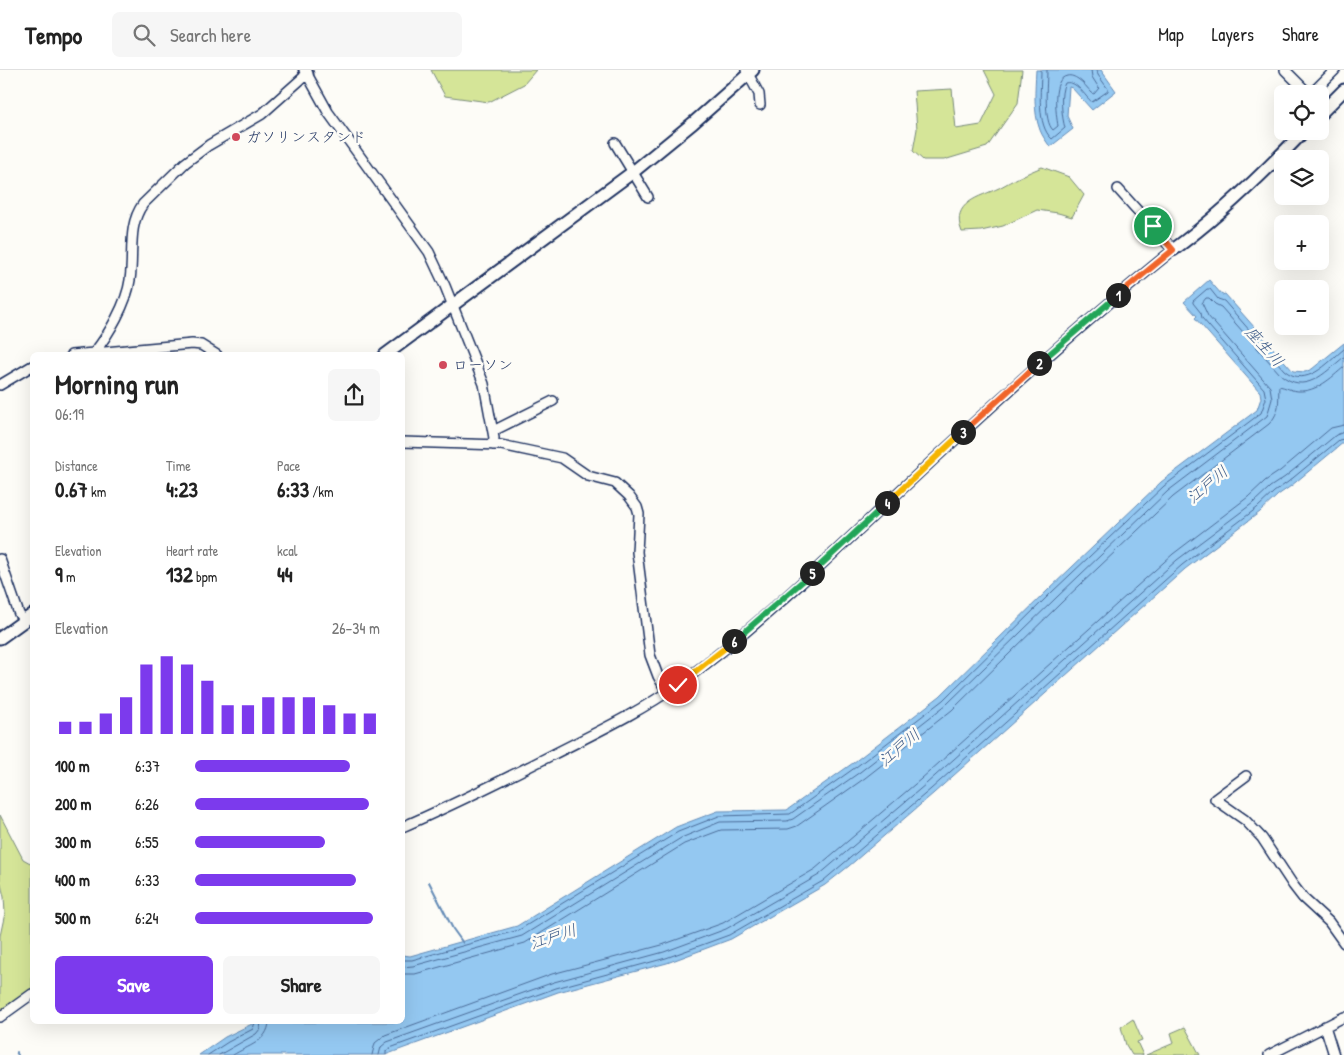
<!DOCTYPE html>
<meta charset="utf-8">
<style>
:root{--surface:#fff;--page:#f6f6f6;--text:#222;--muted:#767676;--line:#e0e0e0;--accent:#7c3aed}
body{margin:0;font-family:"Patrick Hand","Klee One",sans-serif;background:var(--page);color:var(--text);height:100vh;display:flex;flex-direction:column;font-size:19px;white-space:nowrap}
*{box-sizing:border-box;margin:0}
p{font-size:16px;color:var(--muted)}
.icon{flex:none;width:28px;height:28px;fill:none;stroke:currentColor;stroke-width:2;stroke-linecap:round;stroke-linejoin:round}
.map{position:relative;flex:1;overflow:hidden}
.drawer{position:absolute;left:30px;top:282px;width:375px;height:672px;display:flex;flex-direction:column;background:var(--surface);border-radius:8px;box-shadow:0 5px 20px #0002}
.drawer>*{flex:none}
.tools{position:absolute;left:1274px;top:15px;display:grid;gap:10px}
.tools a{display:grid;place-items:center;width:55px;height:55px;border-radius:8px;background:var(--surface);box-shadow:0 5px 20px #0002;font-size:25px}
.pin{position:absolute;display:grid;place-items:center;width:42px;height:42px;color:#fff;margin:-21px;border:2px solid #fff;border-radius:50%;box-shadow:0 1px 5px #0007}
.km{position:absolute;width:25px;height:25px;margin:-12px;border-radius:50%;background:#222;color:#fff;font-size:14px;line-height:25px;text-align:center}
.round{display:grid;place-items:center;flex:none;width:52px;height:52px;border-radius:8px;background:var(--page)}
.overview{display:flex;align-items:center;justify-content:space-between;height:85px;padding:0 25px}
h1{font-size:28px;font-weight:700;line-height:38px}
.stats{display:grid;grid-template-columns:repeat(3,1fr);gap:8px;height:85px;padding:5px 25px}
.stats div{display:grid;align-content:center}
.stats b{font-size:21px;font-weight:700}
.stats small{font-size:14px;font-weight:400}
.stats p{font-size:14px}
.chart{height:140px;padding:10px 25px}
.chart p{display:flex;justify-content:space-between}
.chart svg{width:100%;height:90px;margin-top:5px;stroke:var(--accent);stroke-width:6}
.button{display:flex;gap:10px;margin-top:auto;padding:10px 25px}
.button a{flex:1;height:58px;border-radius:8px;background:var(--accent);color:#fff;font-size:20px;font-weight:700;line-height:58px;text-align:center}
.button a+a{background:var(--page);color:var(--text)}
ul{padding:0 25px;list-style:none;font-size:16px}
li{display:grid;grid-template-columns:80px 60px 1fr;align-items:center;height:38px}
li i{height:12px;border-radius:6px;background:var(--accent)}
header{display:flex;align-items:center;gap:30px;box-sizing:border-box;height:70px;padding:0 25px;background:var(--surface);border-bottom:1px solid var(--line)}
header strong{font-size:24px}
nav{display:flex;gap:28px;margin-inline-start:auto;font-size:18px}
.search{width:350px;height:45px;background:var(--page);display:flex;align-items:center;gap:12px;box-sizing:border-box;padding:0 18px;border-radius:8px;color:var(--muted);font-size:19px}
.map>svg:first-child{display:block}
.green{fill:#d5e598;stroke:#788a7b}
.water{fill:#94c8f1;stroke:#648bb6}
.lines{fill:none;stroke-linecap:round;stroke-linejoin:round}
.shore{stroke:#4b6c99;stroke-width:1}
.stream{stroke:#648bb6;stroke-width:2}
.street-casing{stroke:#1b2f5e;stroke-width:12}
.secondary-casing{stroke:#1b2f5e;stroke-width:15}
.street{stroke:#fdfcf7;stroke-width:9}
.secondary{stroke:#fdfcf7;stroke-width:11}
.split-1-casing{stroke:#fff;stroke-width:10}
.split-2-casing{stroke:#fff;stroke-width:10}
.split-3-casing{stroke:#fff;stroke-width:10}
.split-4-casing{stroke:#fff;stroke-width:10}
.split-5-casing{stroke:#fff;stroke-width:10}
.split-6-casing{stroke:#fff;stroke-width:10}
.split-7-casing{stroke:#fff;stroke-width:10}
.split-1{stroke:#f0652b;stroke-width:6}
.split-2{stroke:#22a559;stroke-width:6}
.split-3{stroke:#f0652b;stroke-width:6}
.split-4{stroke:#f5b400;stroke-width:6}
.split-5{stroke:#22a559;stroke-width:6}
.split-6{stroke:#22a559;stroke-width:6}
.split-7{stroke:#f5b400;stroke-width:6}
.poi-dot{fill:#d1495b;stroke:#fdfcf7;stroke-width:2}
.labels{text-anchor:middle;stroke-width:5;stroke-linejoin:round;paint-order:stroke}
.poi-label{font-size:15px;fill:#1b2f5e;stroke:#fdfcf7;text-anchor:start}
.water-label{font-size:16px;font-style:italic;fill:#3f5d8a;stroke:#fdfcf7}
</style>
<header>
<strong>Tempo</strong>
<div class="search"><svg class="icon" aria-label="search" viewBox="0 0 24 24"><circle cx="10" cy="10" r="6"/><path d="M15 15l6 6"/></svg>Search here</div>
<nav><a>Map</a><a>Layers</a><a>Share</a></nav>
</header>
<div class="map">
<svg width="1344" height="985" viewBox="0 0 1344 985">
<rect width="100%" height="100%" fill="#fdfcf7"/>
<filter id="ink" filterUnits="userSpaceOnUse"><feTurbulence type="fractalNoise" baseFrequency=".02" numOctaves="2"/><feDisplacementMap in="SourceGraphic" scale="10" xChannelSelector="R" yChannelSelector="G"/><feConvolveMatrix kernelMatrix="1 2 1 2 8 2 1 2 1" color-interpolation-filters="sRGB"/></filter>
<g filter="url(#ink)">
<!-- green -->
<path class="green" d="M431,0H536L524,14L489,32L445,26Z
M984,0H1022L1018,33L987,77L944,90H923L913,81L917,59L914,21L952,19L956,59L981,55L996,24Z
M1042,97L1069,107L1084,125L1072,147L1058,143L1037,140L1003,156L981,161L962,162C950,132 980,127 999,118C1013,110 1027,103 1042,97Z
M0,745L23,789L32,794V919L0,940V866L5,843L4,827L0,810Z
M1133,949L1142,970L1137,972L1143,985H1132L1126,975L1121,957Z
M1185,957L1200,985H1146L1174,973L1171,963Z"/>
<!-- water -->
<path class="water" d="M1036,0H1101L1116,21L1092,40L1072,18L1069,17L1067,46L1073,59L1050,77C1047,72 1042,66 1040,60C1033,42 1035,19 1036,0Z
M1209,210L1222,225L1225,224L1293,301L1305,302L1312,299L1344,273V372L1291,416L1278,425L1260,442L1185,499L934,723L849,796L825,815L731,869L667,893L558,922L385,985H199L225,967L254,953L402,952L403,885L410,886L517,856L676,757L718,741L787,740L853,693L940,626L1049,519L1161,412L1257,340L1261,328L1260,322L1195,248L1197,246L1184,232Z"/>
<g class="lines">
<!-- shore -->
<path class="shore" d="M1041,0C1041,19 1036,55 1052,69L1065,58C1062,48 1059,23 1065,13C1077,10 1084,26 1092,32L1108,21V19L1098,5L1097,0
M1047,0C1047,14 1043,51 1053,60L1058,56C1056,44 1051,9 1067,6C1071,5 1075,7 1078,9C1083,12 1088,19 1092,23L1094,24L1099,18L1092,7L1091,0
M402,890H412L519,860L678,762L719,746L790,744L856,697L943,630L1052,522L1164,416L1261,343L1266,329L1264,319L1202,248L1201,243L1193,233V231L1207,219H1210L1218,229L1224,231L1284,300C1306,319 1327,293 1344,279
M402,897L413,896L522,866L681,768L720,752L787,751L793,749L860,702L947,634L1057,527L1168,421L1267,346L1272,329L1270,317L1208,246L1202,233L1206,228H1209L1215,234L1221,237L1280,304C1305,326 1324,303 1344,287
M402,904H415L525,873L684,774L721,760L788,759L797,756L865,708L952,640L1062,532L1173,427L1269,354C1281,341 1278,331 1279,316C1285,317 1292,321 1298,321C1317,322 1331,308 1344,297
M208,985L228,972L253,959L255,952
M219,985L256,964L260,959L261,952
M233,985C247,976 268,972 269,952
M372,985L375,973L385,965L552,904L662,875L723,853L815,799L921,709L1173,484L1248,427L1265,411L1280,401L1331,358L1344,355
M379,985L381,977L387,972L554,912L664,882L726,859L819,805L926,714L1177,490L1253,433L1270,417L1285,407L1336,365L1344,362
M386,985V981L390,978L556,918L666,888L729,865L823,811L931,719L1182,495L1257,438L1274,422L1288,412L1339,370L1344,369"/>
<!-- stream -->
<path class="stream" d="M429,812L453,859L463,873
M16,982L18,985"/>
<defs>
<path id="street" d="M746,0L759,24L760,35
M1285,0L1309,24
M1311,24L1335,0
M615,73L648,127
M94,283L192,274L201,275L217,285
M71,285L94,283C109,264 127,233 130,210C134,184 127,156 143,134L185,93L209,75L262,44L307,4L328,42L429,182L445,216L484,314L494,368L493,375
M0,315L32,296
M493,361L553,331
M402,372L501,375L562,388L588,406L615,413L629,426L637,437L639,444L637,482L650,585L658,606L667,622
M0,489L19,544L24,551
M1246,706L1215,729L1245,750L1262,768L1293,815L1303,828L1329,852L1344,873
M402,757C453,735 503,710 552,685C595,663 640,642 679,614C760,556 831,485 903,418C991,336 1080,255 1173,180L1118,119
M0,947L32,924
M1325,956L1334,985
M1269,985L1344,947"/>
<path id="secondary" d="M305,0L307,4
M1320,44L1344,20
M1173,180C1221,145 1263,104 1304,61
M385,285L633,102L693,53L753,0
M0,568L32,545"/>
</defs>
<!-- street casing -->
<use href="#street" class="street-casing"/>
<!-- secondary casing -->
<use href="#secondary" class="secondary-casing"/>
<!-- street -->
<use href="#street" class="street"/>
<!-- secondary -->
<use href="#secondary" class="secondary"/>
</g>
</g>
<g class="lines" filter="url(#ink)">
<defs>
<path id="split-1" d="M1118,225L1173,180L1153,156"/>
<path id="split-2" d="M1039,293L1118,225"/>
<path id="split-3" d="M963,362L1039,293"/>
<path id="split-4" d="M887,433L963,362"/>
<path id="split-5" d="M812,503L887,433"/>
<path id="split-6" d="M734,571L812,503"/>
<path id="split-7" d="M678,615L734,571"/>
</defs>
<!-- split-1 casing -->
<use href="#split-1" class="split-1-casing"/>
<!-- split-2 casing -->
<use href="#split-2" class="split-2-casing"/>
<!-- split-3 casing -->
<use href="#split-3" class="split-3-casing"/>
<!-- split-4 casing -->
<use href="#split-4" class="split-4-casing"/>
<!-- split-5 casing -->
<use href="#split-5" class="split-5-casing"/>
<!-- split-6 casing -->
<use href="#split-6" class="split-6-casing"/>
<!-- split-7 casing -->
<use href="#split-7" class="split-7-casing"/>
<!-- split-1 -->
<use href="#split-1" class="split-1"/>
<!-- split-2 -->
<use href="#split-2" class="split-2"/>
<!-- split-3 -->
<use href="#split-3" class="split-3"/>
<!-- split-4 -->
<use href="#split-4" class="split-4"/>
<!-- split-5 -->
<use href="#split-5" class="split-5"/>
<!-- split-6 -->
<use href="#split-6" class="split-6"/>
<!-- split-7 -->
<use href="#split-7" class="split-7"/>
</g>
<!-- markers -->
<g class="poi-dot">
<circle cx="236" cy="67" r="5"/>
<circle cx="443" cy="295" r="5"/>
</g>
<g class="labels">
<!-- poi labels -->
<g class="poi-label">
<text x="246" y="72">ガソリンスタンド</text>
<text x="453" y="300">ローソン</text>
</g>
<!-- water labels -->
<g class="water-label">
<text transform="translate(1265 276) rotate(48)" y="6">座生川</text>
<text transform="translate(1207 414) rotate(-40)" y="6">江戸川</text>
<text transform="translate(899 677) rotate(-40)" y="6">江戸川</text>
<text transform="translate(553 866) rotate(-18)" y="6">江戸川</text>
</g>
</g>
</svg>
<div class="tools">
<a><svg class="icon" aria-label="locate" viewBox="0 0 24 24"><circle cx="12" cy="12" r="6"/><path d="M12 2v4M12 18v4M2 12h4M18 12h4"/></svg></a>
<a><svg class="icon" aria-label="layers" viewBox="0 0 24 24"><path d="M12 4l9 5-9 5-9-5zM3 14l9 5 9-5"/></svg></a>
<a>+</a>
<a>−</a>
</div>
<div class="pin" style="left:1153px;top:156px;background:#1e9e55"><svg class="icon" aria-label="arrive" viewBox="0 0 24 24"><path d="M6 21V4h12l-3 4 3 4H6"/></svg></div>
<div class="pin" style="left:678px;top:615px;background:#d93025"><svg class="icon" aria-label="check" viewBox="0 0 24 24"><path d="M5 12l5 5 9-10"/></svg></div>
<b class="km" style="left:1118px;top:225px">1</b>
<b class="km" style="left:1039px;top:293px">2</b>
<b class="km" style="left:963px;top:362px">3</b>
<b class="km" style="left:887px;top:433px">4</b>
<b class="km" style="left:812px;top:503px">5</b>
<b class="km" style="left:734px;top:571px">6</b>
<section class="drawer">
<div class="overview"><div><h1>Morning run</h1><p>06:19</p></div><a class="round"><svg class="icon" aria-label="share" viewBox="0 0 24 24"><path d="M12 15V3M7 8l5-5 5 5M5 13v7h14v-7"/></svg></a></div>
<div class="stats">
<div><p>Distance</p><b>0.67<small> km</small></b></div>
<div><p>Time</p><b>4:23</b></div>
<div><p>Pace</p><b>6:33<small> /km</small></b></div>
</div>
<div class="stats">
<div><p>Elevation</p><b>9<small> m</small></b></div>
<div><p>Heart rate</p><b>132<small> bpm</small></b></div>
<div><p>kcal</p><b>44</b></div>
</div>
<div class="chart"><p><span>Elevation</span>26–34 m</p>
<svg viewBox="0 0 160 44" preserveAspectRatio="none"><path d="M5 44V38M15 44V38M25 44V34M35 44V26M45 44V10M55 44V6M65 44V10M75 44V18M85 44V30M95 44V30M105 44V26M115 44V26M125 44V26M135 44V30M145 44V34M155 44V34"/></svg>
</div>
<ul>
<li><b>100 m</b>6:37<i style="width:84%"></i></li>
<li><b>200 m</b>6:26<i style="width:94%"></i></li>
<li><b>300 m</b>6:55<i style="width:70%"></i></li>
<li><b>400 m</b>6:33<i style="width:87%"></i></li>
<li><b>500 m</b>6:24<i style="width:96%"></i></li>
</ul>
<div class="button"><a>Save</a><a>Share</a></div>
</section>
</div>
